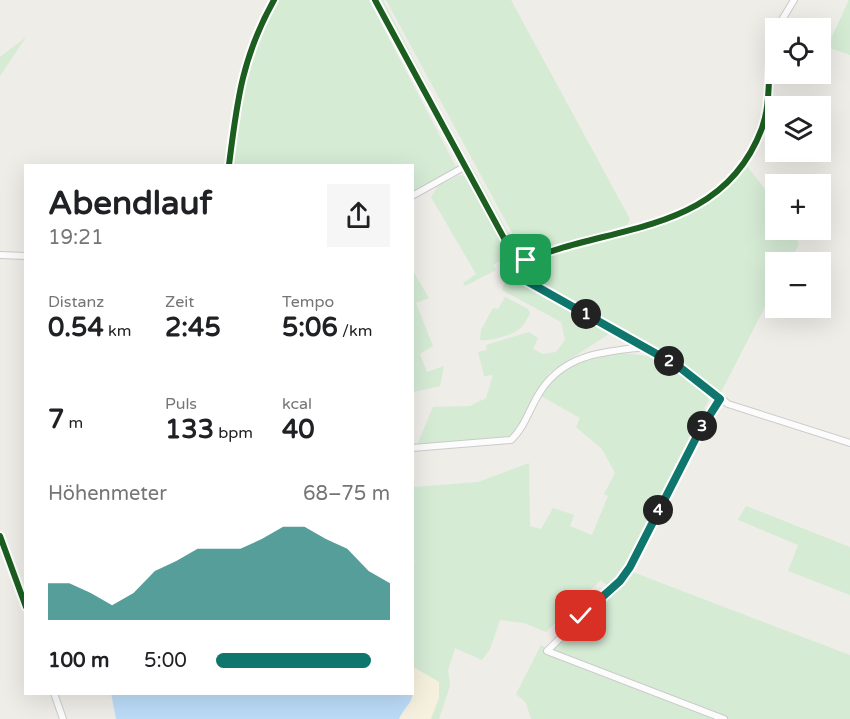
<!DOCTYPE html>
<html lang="de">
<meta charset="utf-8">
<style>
:root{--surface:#fff;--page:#f6f6f6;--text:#202124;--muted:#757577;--accent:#0f766e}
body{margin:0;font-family:"Varela Round",sans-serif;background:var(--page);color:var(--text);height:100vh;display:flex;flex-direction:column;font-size:22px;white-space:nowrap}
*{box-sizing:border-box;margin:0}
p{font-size:20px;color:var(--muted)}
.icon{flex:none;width:33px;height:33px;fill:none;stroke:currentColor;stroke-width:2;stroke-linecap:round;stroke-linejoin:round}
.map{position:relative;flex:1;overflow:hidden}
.side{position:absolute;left:24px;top:164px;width:390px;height:531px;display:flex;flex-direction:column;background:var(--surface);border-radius:0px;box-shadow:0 6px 24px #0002}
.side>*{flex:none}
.controls{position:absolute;left:765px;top:18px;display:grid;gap:12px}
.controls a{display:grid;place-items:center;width:66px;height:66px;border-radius:0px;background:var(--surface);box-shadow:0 6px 24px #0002;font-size:30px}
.pin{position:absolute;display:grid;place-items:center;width:51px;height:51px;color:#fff;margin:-26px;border-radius:12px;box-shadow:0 3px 9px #0006}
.km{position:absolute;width:30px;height:30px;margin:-15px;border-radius:50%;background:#222;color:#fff;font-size:16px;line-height:30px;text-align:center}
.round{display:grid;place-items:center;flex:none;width:63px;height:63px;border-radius:0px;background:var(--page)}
.summary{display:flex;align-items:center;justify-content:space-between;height:102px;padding:0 24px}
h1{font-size:33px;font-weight:700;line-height:45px}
.figures{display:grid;grid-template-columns:repeat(3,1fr);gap:9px;height:102px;padding:6px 24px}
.figures div{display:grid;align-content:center}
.figures b{font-size:26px;font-weight:700}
.figures small{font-size:16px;font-weight:400}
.figures p{font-size:16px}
.chart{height:168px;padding:12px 24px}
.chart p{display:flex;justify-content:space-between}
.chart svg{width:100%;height:108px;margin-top:6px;fill:var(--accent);opacity:.7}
ul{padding:0 24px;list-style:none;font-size:20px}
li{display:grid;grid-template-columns:96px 72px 1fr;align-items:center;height:45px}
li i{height:15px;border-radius:8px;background:var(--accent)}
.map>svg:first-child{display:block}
.green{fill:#d5ebd4}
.sand{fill:#f6f1de}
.water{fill:#bcdcf8}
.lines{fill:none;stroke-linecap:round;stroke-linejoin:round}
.minor-casing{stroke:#cbcbca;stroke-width:8}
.minor{stroke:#fcfcfc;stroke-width:6}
.cycleway-casing{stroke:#fff;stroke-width:10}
.cycleway{stroke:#1b5e20;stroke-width:6}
.route-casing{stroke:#fff;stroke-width:12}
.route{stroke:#0f766e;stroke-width:8}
</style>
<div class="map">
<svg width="850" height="719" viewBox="0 0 850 719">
<rect width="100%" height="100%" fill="#eeede8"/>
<!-- green -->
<path class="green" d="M278,0H369L457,169L413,194L412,165H232L247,67L257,37Z
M377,0H383L430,90L426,93Z
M386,0H511L630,219L627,225L527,255L523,253Z
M849,0H850V55L827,47Z
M26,37L0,76V57Z
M433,96L469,162L465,164L429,99Z
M471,165L521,256L514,252L467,167Z
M747,166L775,202L776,230H794L799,244L789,262H776L775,287L720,394L682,365L634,335L529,275L527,270L530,262L679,219L716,197Z
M460,175L465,176L514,263L512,271L504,273L499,261L493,265L496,270L465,286L463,283L476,274L431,197L438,186Z
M413,271L429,298L416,303L433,346L420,354L427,372L444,366L440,386L413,392Z
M510,279L524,283L612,332L549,373L518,432L508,442L417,445L433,407L470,406L486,398L493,375L484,376L478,352L487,350L486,345L529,332L538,338L533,349L543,354L556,352L565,340L561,322L502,290L505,281Z
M505,297L528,309L530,313C527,319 524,326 518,330C511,335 489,342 480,340L481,330L493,308L498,309Z
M624,353L656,357L705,392L709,401L704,408L709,412C693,434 628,549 630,571L850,655V719H531L526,703L516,694L541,645L546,648L609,588L601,580L546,632L524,623L500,620L490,649L482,660L455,648L448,670L450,686L439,719H431L439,682L413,667L412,571L415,562L413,559V487L478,482L529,463L530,526L541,529L553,508L574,515L570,526L592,535L608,496L604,494L615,473L602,449L576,427L580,418L541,396C566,360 582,357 624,353Z
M746,506L850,547V595L788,571L798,545L738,520Z"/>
<!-- sand -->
<path class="sand" d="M413,667L439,682V698L431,719H399L412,701Z"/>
<!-- water -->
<path class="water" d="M413,684C414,705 406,703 399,719H116L111,693H412Z"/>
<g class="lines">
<defs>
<path id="minor" d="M375,0L525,280L678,366L728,404L850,443
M777,28L794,0
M229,165C237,101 242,57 274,0
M412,196L464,167
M0,255L26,256
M518,264C606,223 721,238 762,128C773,98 765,64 776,33
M720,399L699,432L625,575L547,651L724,719
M412,448L511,440C526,426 530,406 542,389C567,353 605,352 645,347
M0,536L26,607
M54,693L63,719"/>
</defs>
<!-- minor casing -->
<use href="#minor" class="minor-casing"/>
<!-- minor -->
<use href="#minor" class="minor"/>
<defs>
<path id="cycleway" d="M375,0L518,264C606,223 721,238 762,128C773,98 765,64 776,33
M229,165C237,101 242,57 274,0
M0,536L26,607"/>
</defs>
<!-- cycleway casing -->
<use href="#cycleway" class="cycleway-casing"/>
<!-- cycleway -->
<use href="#cycleway" class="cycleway"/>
</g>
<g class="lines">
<defs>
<path id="route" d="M526,260L518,264L525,280L678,366L720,399L699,432L630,567L620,581L581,616"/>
</defs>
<!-- route casing -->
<use href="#route" class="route-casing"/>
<!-- route -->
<use href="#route" class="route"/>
</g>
</svg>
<div class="controls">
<a><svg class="icon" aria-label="locate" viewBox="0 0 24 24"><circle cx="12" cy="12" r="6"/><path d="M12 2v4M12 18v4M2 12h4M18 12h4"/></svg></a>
<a><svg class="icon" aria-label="layers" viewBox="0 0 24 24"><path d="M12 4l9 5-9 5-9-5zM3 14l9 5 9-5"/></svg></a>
<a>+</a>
<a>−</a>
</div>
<div class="pin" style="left:526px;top:260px;background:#1e9e55"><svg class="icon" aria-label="arrive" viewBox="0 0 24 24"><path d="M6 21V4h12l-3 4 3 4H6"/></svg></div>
<div class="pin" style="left:581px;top:616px;background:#d93025"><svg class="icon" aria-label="check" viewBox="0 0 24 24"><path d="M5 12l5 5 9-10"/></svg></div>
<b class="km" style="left:586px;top:314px">1</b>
<b class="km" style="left:669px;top:361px">2</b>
<b class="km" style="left:702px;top:426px">3</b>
<b class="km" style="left:658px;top:510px">4</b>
<section class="side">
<div class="summary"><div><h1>Abendlauf</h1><p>19:21</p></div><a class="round"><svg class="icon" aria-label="share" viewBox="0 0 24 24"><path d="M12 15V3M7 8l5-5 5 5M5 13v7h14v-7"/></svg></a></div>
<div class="figures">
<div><p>Distanz</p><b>0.54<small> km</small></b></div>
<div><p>Zeit</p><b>2:45</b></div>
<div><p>Tempo</p><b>5:06<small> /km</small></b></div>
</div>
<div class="figures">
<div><b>7<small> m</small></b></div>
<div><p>Puls</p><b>133<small> bpm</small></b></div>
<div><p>kcal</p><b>40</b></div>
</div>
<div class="chart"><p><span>Höhenmeter</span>68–75 m</p>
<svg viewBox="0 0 160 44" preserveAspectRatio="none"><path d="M0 44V29L10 29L20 33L30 38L40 33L50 24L60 20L70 15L80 15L90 15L100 11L110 6L120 6L130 11L140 15L150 24L160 29V44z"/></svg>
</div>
<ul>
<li><b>100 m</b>5:00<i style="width:89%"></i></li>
</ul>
</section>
</div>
